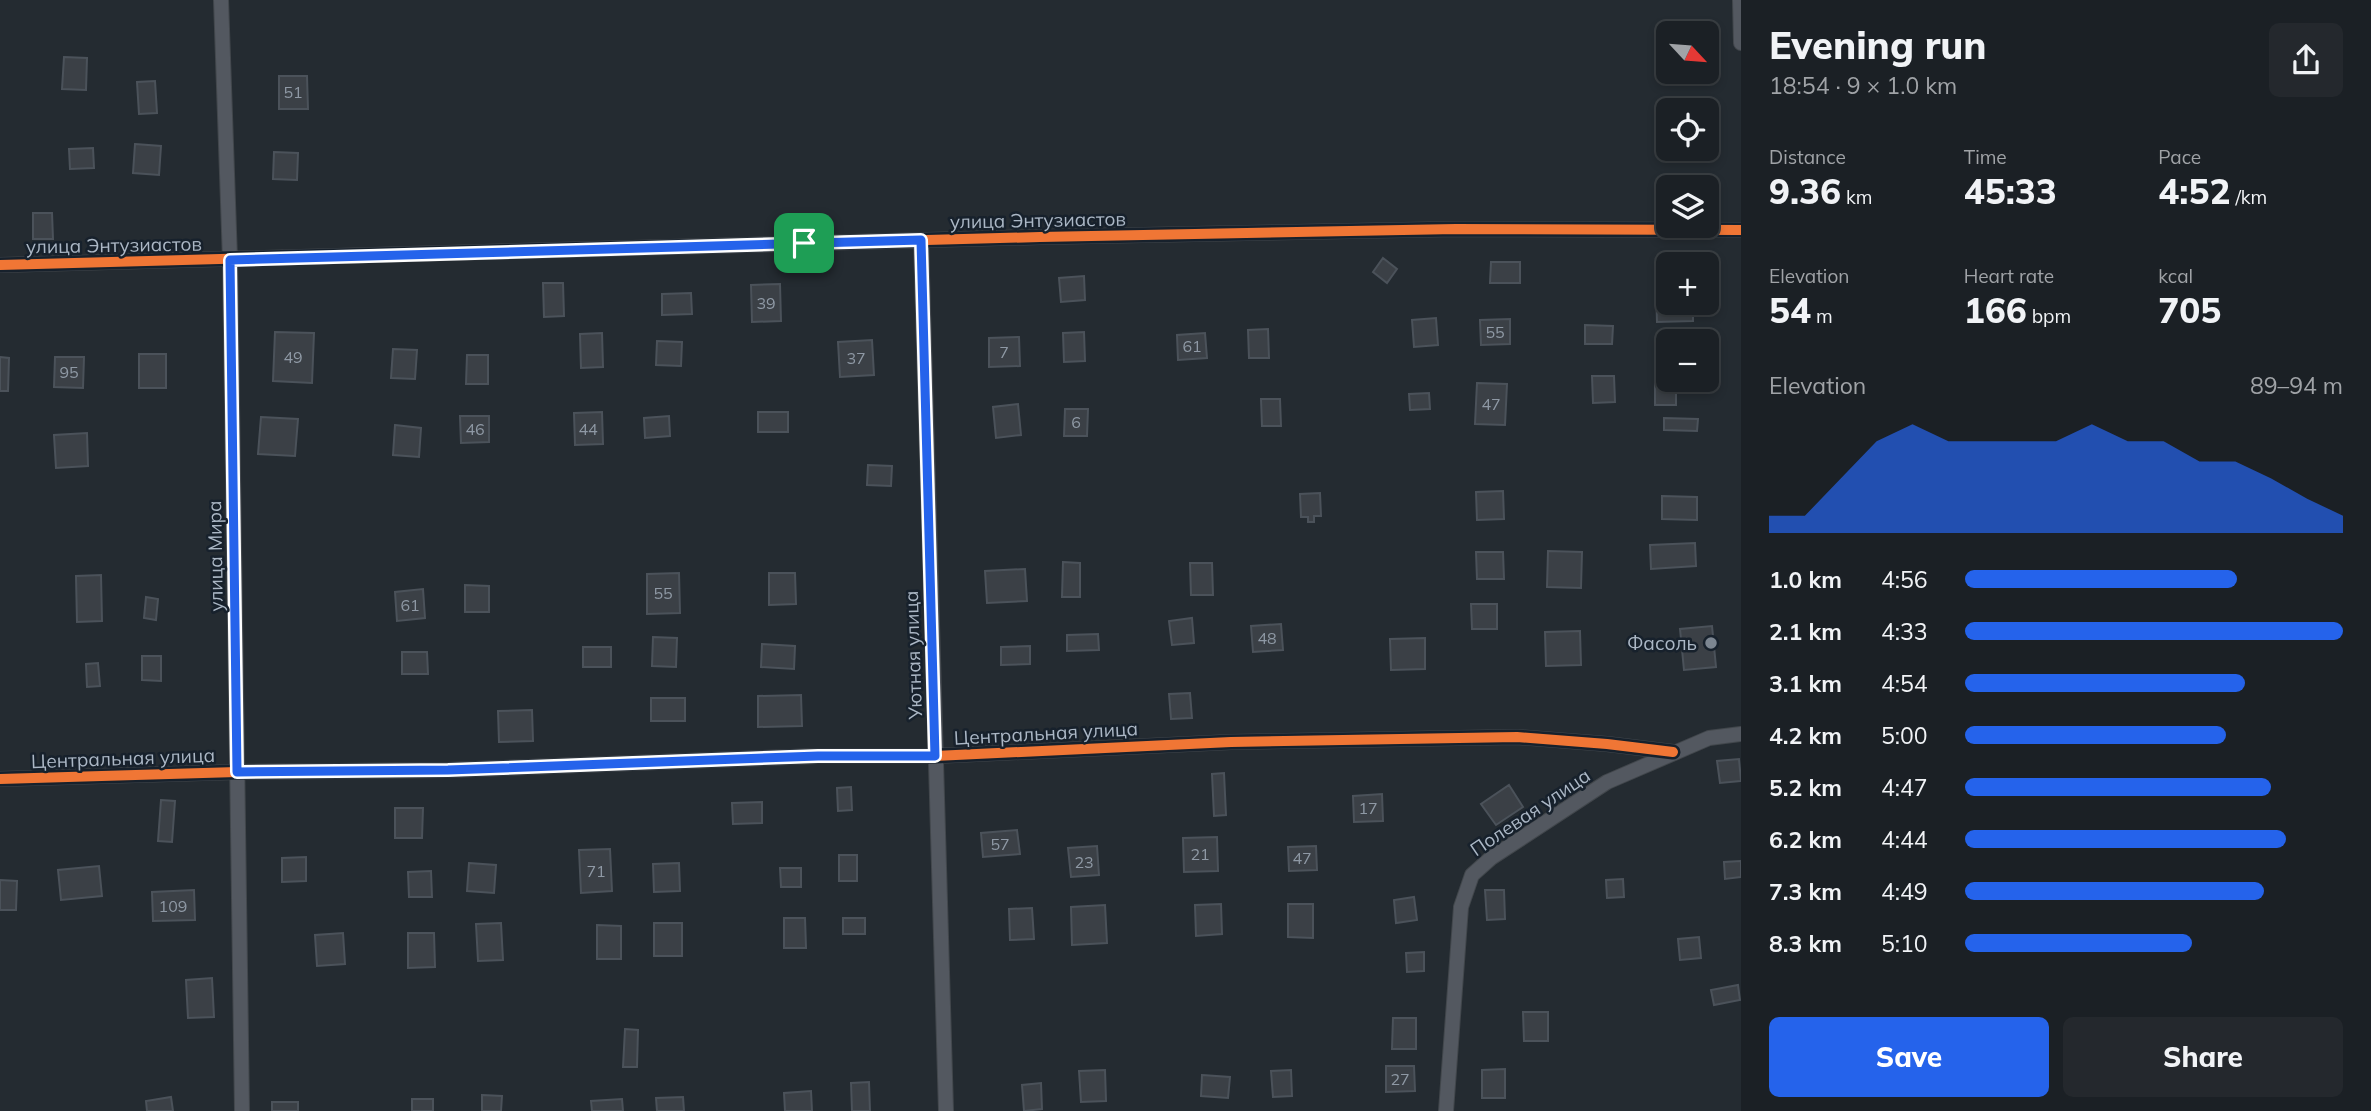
<!DOCTYPE html>
<meta charset="utf-8">
<style>
:root{--surface:#1b2025;--page:#24282d;--text:#f1f3f6;--muted:#a0a3a7;--line:#393e42;--accent:#2563eb}
body{margin:0;font-family:Mulish,sans-serif;background:var(--page);color:var(--text);height:100vh;display:flex;flex-direction:column;font-size:26px;white-space:nowrap}
*{box-sizing:border-box;margin:0}
p{font-size:23px;color:var(--muted)}
.icon{flex:none;width:38px;height:38px;fill:none;stroke:currentColor;stroke-width:2;stroke-linecap:round;stroke-linejoin:round}
.map{position:relative;flex:1;overflow:hidden}
.side{display:flex;flex-direction:column;background:var(--surface);width:630px}
.side>*{flex:none}
.needle{width:46px;rotate:116deg}
.controls{position:absolute;left:1656px;top:21px;display:grid;gap:14px}
.controls a{display:grid;place-items:center;width:63px;height:63px;border-radius:10px;background:var(--surface);box-shadow:0 4px 10px #0003,0 0 0 2px var(--line);font-size:35px}
.pin{position:absolute;display:grid;place-items:center;width:60px;height:60px;color:#fff;margin:-30px;border-radius:14px;box-shadow:0 4px 10px #0006}
.round{display:grid;place-items:center;flex:none;width:74px;height:74px;border-radius:10px;background:var(--page)}
.head{display:flex;align-items:center;justify-content:space-between;height:119px;padding:0 28px}
h1{font-size:38px;font-weight:800;line-height:52px}
.metrics{display:grid;grid-template-columns:repeat(3,1fr);gap:10px;height:119px;padding:7px 28px}
.metrics div{display:grid;align-content:center}
.metrics b{font-size:35px;font-weight:800}
.metrics small{font-size:19px;font-weight:400}
.metrics p{font-size:19px}
.chart{height:196px;padding:14px 28px}
.chart p{display:flex;justify-content:space-between}
.chart svg{width:100%;height:126px;margin-top:7px;fill:var(--accent);opacity:.7}
.primary-button{display:flex;gap:14px;margin-top:auto;padding:14px 28px}
.primary-button a{flex:1;height:80px;border-radius:10px;background:var(--accent);color:#fff;font-size:28px;font-weight:800;line-height:80px;text-align:center}
.primary-button a+a{background:var(--page);color:var(--text)}
ul{padding:0 28px;list-style:none;font-size:23px}
li{display:grid;grid-template-columns:112px 84px 1fr;align-items:center;height:52px}
li i{height:18px;border-radius:9px;background:var(--accent)}
main{display:flex;flex:1;min-height:0}
.map>svg:first-child{display:block}
.building{fill:#3b4046;stroke:#4b525a;stroke-width:2}
.lines{fill:none;stroke-linecap:round;stroke-linejoin:round}
.street-casing{stroke:#42474c;stroke-width:16}
.street{stroke:#535860;stroke-width:14}
.cycleway-casing{stroke:#17212c;stroke-width:15}
.cycleway{stroke:#f07635;stroke-width:10}
.route-casing{stroke:#fff;stroke-width:14}
.route{stroke:#2563eb;stroke-width:9}
.poi-dot{fill:#7c8691;stroke:#17212c;stroke-width:2.5}
.labels{text-anchor:middle;stroke-width:5;stroke-linejoin:round;paint-order:stroke}
.number-label{font-size:16px;fill:#8f99a5}
.street-label{font-size:19px;fill:#abb7c5;stroke:#17212c}
.poi-label{font-size:19px;fill:#abb7c5;stroke:#17212c;text-anchor:end}
</style>
<main>
<div class="map">
<svg width="1741" height="1111" viewBox="0 0 1741 1111">
<rect width="100%" height="100%" fill="#242b31"/>
<!-- building -->
<path class="building" d="M64,57L87,58L86,90L62,89Z
M279,76H307L308,109H279Z
M155,81L157,113L139,114L137,82Z
M135,144L161,146L159,175L133,173Z
M93,148L94,168L70,169L69,149Z
M274,152L298,153L297,180L273,179Z
M33,213H52L53,239H33Z
M1383,258L1397,269L1387,283L1373,272Z
M1491,262H1520V283H1490Z
M1084,276L1085,300L1061,302L1059,278Z
M543,283H563L564,316L544,317Z
M780,284L781,321L752,322L751,285Z
M1656,287H1668V303H1693V321L1657,322Z
M691,293L692,314L662,315V294Z
M1436,318L1438,345L1414,347L1412,320Z
M1510,319V344L1481,345L1480,320Z
M1585,325L1613,326L1612,344H1585Z
M1268,329L1269,358H1249L1248,330Z
M275,332L314,333L312,383L273,381Z
M1084,332L1085,361L1064,362L1063,333Z
M602,333L603,367L581,368L580,334Z
M1205,333L1207,358L1178,360L1177,335Z
M1019,337L1020,366L989,367V338Z
M872,340L874,375L840,377L838,342Z
M657,341L682,342L681,366L656,365Z
M393,349L417,350L415,379L391,378Z
M139,354H166V388H139Z
M467,355H488V384H466Z
M0,357L9,358L8,391H0Z
M55,357H84L83,388L54,387Z
M1592,376H1614L1615,402L1593,403Z
M1655,381H1676V405H1655Z
M1477,383L1507,384L1505,425L1475,424Z
M1429,393L1430,409L1410,410L1409,394Z
M1261,399H1280L1281,426H1262Z
M1018,404L1021,435L996,438L993,407Z
M1065,409H1088L1087,436H1064Z
M602,412L603,444L575,445L574,413Z
M758,412H788V432H758Z
M460,416H489V442L461,443Z
M669,416L670,436L645,438L644,418Z
M261,417L298,419L295,456L258,454Z
M1664,418L1698,419L1697,431L1664,430Z
M395,425L421,428L419,457L393,455Z
M87,433L88,466L56,468L54,435Z
M868,465L892,466L891,486L867,485Z
M1503,491L1504,519L1477,520L1476,492Z
M1320,493L1321,516H1314V522H1308V517H1301L1300,494Z
M1662,496L1697,497V520L1662,519Z
M1695,543L1696,566L1651,569L1650,545Z
M1548,551L1582,552L1581,588L1547,587Z
M1476,552H1503L1504,579H1477Z
M1063,562L1080,563V597H1062Z
M1190,563H1212L1213,595H1191Z
M1025,569L1027,601L987,603L985,571Z
M679,573L680,613L647,614V574Z
M769,573H795L796,604L769,605Z
M101,575L102,621L77,622L76,576Z
M465,585L489,586V612H465Z
M423,589L425,618L397,621L395,592Z
M146,597L158,599L156,620L144,618Z
M1471,604H1497V629H1472Z
M1192,618L1194,643L1172,645L1169,621Z
M1281,624L1283,650L1253,652L1251,626Z
M1712,626L1716,667L1684,670L1680,629Z
M1580,631L1581,665L1546,666L1545,632Z
M1098,634L1099,650L1067,651V635Z
M653,637L677,638L676,667L652,666Z
M1425,638V669L1391,670L1390,639Z
M762,644L795,646L794,669L761,667Z
M1030,646V664L1001,665V647Z
M583,647H611V667H583Z
M402,652H427L428,674H402Z
M142,656H161V681L142,680Z
M98,663L100,686L87,687L86,664Z
M1190,693L1192,718L1171,719L1169,694Z
M801,695L802,726L758,727V696Z
M651,698H685V721H651Z
M532,710L533,741L499,742L498,711Z
M1739,759L1741,781L1720,783L1717,761Z
M1224,773L1226,815L1214,816L1212,774Z
M1509,785L1523,807L1496,825L1481,804Z
M851,787L852,810L838,811L837,788Z
M1382,794L1383,821L1354,822L1353,796Z
M161,800L175,801L172,842L158,841Z
M762,802V823L733,824L732,803Z
M395,808H423L422,838H395Z
M1017,830L1020,854L983,857L981,833Z
M1217,837L1218,871L1184,872L1183,838Z
M1097,846L1099,875L1071,877L1068,848Z
M1316,846L1317,870L1289,871L1288,847Z
M610,849L612,891L581,893L579,850Z
M839,855H857V881H839Z
M306,857V881L282,882V858Z
M1741,861V877L1725,879L1724,862Z
M469,863L496,865L494,893L467,891Z
M679,863L680,891L654,892L653,864Z
M99,866L102,896L61,900L58,870Z
M780,868H801V887H781Z
M431,871L432,897H409L408,872Z
M1623,879L1624,897L1607,898L1606,880Z
M0,880L17,881L16,910H0Z
M194,890L195,920L153,921L152,892Z
M1485,890H1504L1505,919L1487,920Z
M1414,897L1417,920L1396,923L1394,900Z
M1221,904L1222,934L1196,936L1195,905Z
M1288,904H1313V938L1288,937Z
M1105,905L1107,943L1072,945L1071,907Z
M1032,908L1034,939L1010,940L1009,909Z
M784,918H805L806,948H784Z
M843,918H865V934H843Z
M501,923L503,960L478,961L476,924Z
M654,923H682V956H654Z
M597,925L621,926V959H597Z
M343,933L345,964L317,966L315,935Z
M408,933H434L435,967L408,968Z
M1699,937L1701,958L1680,960L1678,939Z
M1424,952V971L1407,972L1406,953Z
M212,978L214,1017L188,1018L186,980Z
M1738,985L1740,1000L1714,1005L1711,990Z
M1523,1012H1548V1041H1524Z
M1393,1018H1416V1049H1392Z
M625,1029L638,1030L637,1067H623Z
M1386,1066H1414L1415,1091L1386,1092Z
M1505,1069V1098H1482V1070Z
M1105,1070L1106,1101L1081,1102L1079,1071Z
M1291,1070L1292,1096L1273,1097L1271,1071Z
M1202,1075L1230,1077L1228,1098L1201,1096Z
M869,1082L870,1111H852L851,1083Z
M1041,1083L1042,1109L1024,1111L1022,1085Z
M811,1091L812,1111H785L784,1093Z
M482,1095L502,1096L501,1111H482Z
M171,1097L173,1111H147L146,1101Z
M683,1097L684,1111H657L656,1098Z
M412,1099H433V1111H412Z
M622,1099L623,1111H592L591,1101Z
M272,1102H298V1111H272Z"/>
<g class="lines">
<defs>
<path id="street" d="M221,0L230,260L242,1111
M1740,0L1741,43
M921,240L946,1111
M0,265L1040,237L1456,229L1741,230
M0,779L237,772L448,770L818,756H935L1231,742L1517,737L1607,744L1673,752
M1446,1111L1461,907L1472,875L1491,858L1607,782L1709,738L1741,734"/>
</defs>
<!-- street casing -->
<use href="#street" class="street-casing"/>
<!-- street -->
<use href="#street" class="street"/>
<defs>
<path id="cycleway" d="M0,265L1040,237L1456,229L1741,230
M0,779L237,772L448,770L818,756H935L1231,742L1517,737L1607,744L1673,752"/>
</defs>
<!-- cycleway casing -->
<use href="#cycleway" class="cycleway-casing"/>
<!-- cycleway -->
<use href="#cycleway" class="cycleway"/>
</g>
<g class="lines">
<defs>
<path id="route" d="M921,240L935,756H818L448,770L237,772L230,260Z"/>
</defs>
<!-- route casing -->
<use href="#route" class="route-casing"/>
<!-- route -->
<use href="#route" class="route"/>
</g>
<!-- markers -->
<circle class="poi-dot" cx="1711" cy="643" r="7"/>
<g class="labels">
<!-- number labels -->
<g class="number-label">
<text x="293" y="98">51</text>
<text x="766" y="309">39</text>
<text x="1495" y="338">55</text>
<text x="1192" y="352">61</text>
<text x="1004" y="358">7</text>
<text x="293" y="363">49</text>
<text x="856" y="364">37</text>
<text x="69" y="378">95</text>
<text x="1491" y="410">47</text>
<text x="1076" y="428">6</text>
<text x="475" y="435">46</text>
<text x="588" y="435">44</text>
<text x="663" y="599">55</text>
<text x="410" y="611">61</text>
<text x="1267" y="644">48</text>
<text x="1368" y="814">17</text>
<text x="1000" y="850">57</text>
<text x="1200" y="860">21</text>
<text x="1302" y="864">47</text>
<text x="1084" y="868">23</text>
<text x="596" y="877">71</text>
<text x="173" y="912">109</text>
<text x="1400" y="1085">27</text>
</g>
<!-- street labels -->
<g class="street-label">
<text transform="translate(1038 220) rotate(-1)" y="7">улица Энтузиастов</text>
<text transform="translate(114 245) rotate(-1)" y="7">улица Энтузиастов</text>
<text transform="translate(215 556) rotate(-91)" y="7">улица Мира</text>
<text transform="translate(913 655) rotate(-92)" y="7">Уютная улица</text>
<text transform="translate(1046 733) rotate(-3)" y="7">Центральная улица</text>
<text transform="translate(123 758) rotate(-2)" y="7">Центральная улица</text>
<text transform="translate(1530 812) rotate(-34)" y="7">Полевая улица</text>
</g>
<!-- poi labels -->
<g class="poi-label">
<text x="1697" y="650">Фасоль</text>
</g>
</g>
</svg>
<div class="controls">
<a><svg class="needle" viewBox="-14 -14 28 28"><path d="M0-13l5 13h-10z" fill="#e53935"/><path d="M0 13l5-13h-10z" fill="#a0a3a7"/></svg></a>
<a><svg class="icon" aria-label="locate" viewBox="0 0 24 24"><circle cx="12" cy="12" r="6"/><path d="M12 2v4M12 18v4M2 12h4M18 12h4"/></svg></a>
<a><svg class="icon" aria-label="layers" viewBox="0 0 24 24"><path d="M12 4l9 5-9 5-9-5zM3 14l9 5 9-5"/></svg></a>
<a>+</a>
<a>−</a>
</div>
<div class="pin" style="left:804px;top:243px;background:#1e9e55"><svg class="icon" aria-label="arrive" viewBox="0 0 24 24"><path d="M6 21V4h12l-3 4 3 4H6"/></svg></div>
</div>
<section class="side">
<div class="head"><div><h1>Evening run</h1><p>18:54 · 9 × 1.0 km</p></div><a class="round"><svg class="icon" aria-label="share" viewBox="0 0 24 24"><path d="M12 15V3M7 8l5-5 5 5M5 13v7h14v-7"/></svg></a></div>
<div class="metrics">
<div><p>Distance</p><b>9.36<small> km</small></b></div>
<div><p>Time</p><b>45:33</b></div>
<div><p>Pace</p><b>4:52<small> /km</small></b></div>
</div>
<div class="metrics">
<div><p>Elevation</p><b>54<small> m</small></b></div>
<div><p>Heart rate</p><b>166<small> bpm</small></b></div>
<div><p>kcal</p><b>705</b></div>
</div>
<div class="chart"><p><span>Elevation</span>89–94 m</p>
<svg viewBox="0 0 160 44" preserveAspectRatio="none"><path d="M0 44V38L10 38L20 25L30 12L40 6L50 12L60 12L70 12L80 12L90 6L100 12L110 12L120 19L130 19L140 25L150 32L160 38V44z"/></svg>
</div>
<ul>
<li><b>1.0 km</b>4:56<i style="width:72%"></i></li>
<li><b>2.1 km</b>4:33<i style="width:100%"></i></li>
<li><b>3.1 km</b>4:54<i style="width:74%"></i></li>
<li><b>4.2 km</b>5:00<i style="width:69%"></i></li>
<li><b>5.2 km</b>4:47<i style="width:81%"></i></li>
<li><b>6.2 km</b>4:44<i style="width:85%"></i></li>
<li><b>7.3 km</b>4:49<i style="width:79%"></i></li>
<li><b>8.3 km</b>5:10<i style="width:60%"></i></li>
</ul>
<div class="primary-button"><a>Save</a><a>Share</a></div>
</section>
</main>
